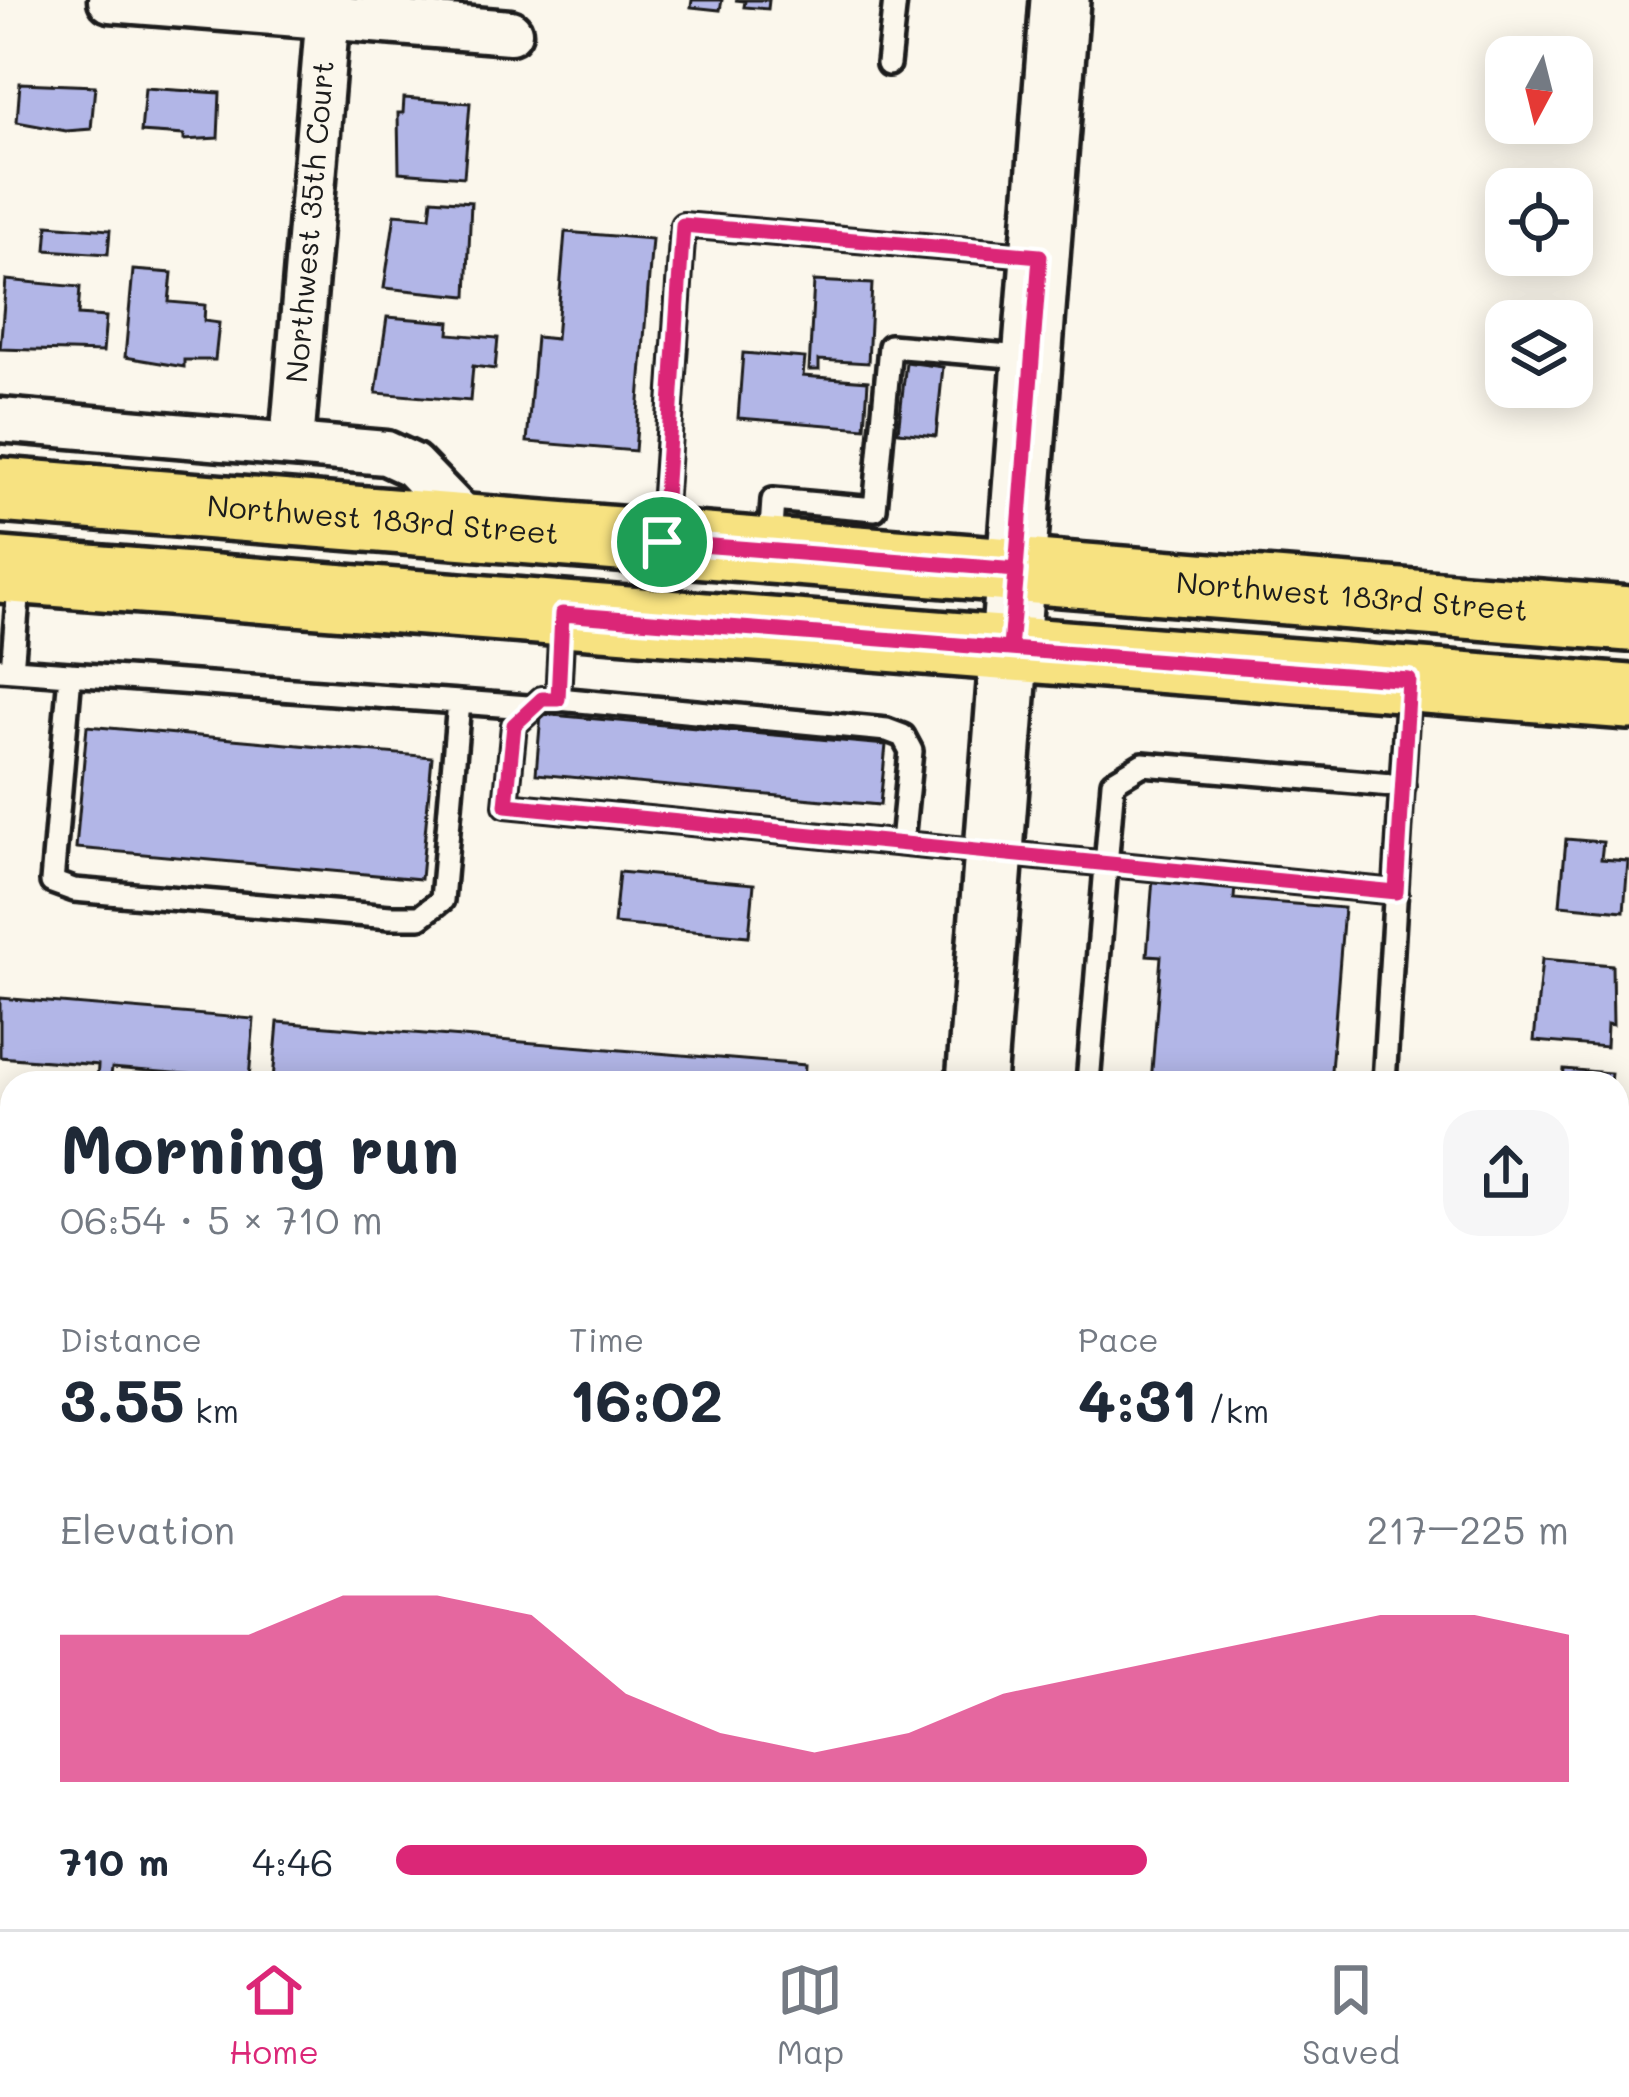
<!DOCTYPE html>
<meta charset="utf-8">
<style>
:root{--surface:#fff;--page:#f6f6f7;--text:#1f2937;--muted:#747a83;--line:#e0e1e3;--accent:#db2777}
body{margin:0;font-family:Mali,sans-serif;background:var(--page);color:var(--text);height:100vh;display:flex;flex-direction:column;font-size:45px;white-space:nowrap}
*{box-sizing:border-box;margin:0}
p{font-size:39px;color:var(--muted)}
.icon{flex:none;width:66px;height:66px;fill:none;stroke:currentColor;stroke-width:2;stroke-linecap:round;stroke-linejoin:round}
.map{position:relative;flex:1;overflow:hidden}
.details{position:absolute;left:0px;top:1071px;width:1629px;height:858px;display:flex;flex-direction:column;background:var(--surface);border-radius:36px 36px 0 0;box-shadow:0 6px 30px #0003}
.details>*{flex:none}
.needle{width:78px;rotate:187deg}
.tools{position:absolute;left:1485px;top:36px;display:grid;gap:24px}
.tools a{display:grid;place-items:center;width:108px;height:108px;border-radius:24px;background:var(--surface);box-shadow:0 6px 30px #0003;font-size:60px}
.pin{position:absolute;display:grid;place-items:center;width:102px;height:102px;color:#fff;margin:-51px;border:6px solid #fff;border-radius:50%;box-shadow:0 3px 12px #0007}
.round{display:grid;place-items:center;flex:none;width:126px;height:126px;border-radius:36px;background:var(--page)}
.headline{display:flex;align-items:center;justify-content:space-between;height:204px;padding:0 60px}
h1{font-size:66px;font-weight:700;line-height:90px}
.stats{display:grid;grid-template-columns:repeat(3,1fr);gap:18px;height:204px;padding:12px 60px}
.stats div{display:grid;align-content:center}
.stats b{font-size:60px;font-weight:700}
.stats small{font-size:33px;font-weight:400}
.stats p{font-size:33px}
.chart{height:336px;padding:24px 60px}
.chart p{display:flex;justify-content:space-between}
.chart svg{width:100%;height:216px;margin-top:12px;fill:var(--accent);opacity:.7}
ul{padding:0 60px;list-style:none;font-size:39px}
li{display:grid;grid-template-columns:192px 144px 1fr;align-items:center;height:90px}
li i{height:30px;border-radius:15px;background:var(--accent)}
.tab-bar{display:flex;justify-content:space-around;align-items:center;height:168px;border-top:3px solid var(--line);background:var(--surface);font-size:33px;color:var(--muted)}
.tab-bar a{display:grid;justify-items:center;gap:6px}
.tab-bar .on{color:var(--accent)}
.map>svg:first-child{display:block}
.building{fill:#b2b6e7;stroke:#1c1c1c;stroke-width:3}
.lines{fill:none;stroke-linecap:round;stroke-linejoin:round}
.service-casing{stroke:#1c1c1c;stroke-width:30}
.minor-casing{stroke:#1c1c1c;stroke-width:51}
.secondary-casing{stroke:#1c1c1c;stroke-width:66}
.primary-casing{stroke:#1c1c1c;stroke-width:72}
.service{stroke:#fbf7ec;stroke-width:21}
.minor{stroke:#fbf7ec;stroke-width:42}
.secondary{stroke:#fbf7ec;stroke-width:57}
.primary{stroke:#f7e281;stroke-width:63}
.route-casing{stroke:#fff;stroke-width:24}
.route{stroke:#db2777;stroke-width:15}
.labels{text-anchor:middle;stroke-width:9;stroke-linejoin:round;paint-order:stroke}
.street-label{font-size:30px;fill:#1c1c1c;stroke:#fbf7ec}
</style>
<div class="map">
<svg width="1629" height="1929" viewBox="0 0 1629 1929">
<rect width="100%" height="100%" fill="#fbf7ec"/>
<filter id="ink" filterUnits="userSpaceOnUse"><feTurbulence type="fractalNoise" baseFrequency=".00833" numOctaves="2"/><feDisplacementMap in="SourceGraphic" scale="24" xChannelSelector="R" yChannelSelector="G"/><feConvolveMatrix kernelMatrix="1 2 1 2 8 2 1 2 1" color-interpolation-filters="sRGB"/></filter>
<g filter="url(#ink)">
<!-- building -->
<path class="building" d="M692,0H722L720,10L691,7Z
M735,0H769L768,9L744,7L745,1Z
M20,83L95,86L91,129L66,131L17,122Z
M145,88L220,93L218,138L184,140V135L141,132Z
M404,98L470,103L464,177L399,172L398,113H403Z
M432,199L471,202L467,296L384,288L395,214L430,217Z
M48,225L110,230L108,254L46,250Z
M565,232L652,239L635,451L527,442L536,337L556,339Z
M133,270L172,273L169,302L205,305L204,321L219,323L215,360H184V367L125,357Z
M6,280L80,287L78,315L106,317L103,352L0,349Z
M814,281L872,284L868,363L819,360V370H809Z
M387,317L450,322L449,334L498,338L495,369L473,366L470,401L376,393Z
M743,353L805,358L803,376L868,381L865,428L738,418Z
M906,362L943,367L936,436L898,432Z
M541,714L886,745L880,805L536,774Z
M87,726L432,757L421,879L76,848Z
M1566,839L1603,842L1601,859L1628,861L1624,911L1560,905Z
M619,872L754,884L749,936L614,924Z
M1153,878L1235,885L1234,899L1344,908L1330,1083H1151L1161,956L1147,955Z
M1542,959L1612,965L1613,1025L1607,1024L1606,1047L1534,1041Z
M0,998L254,1019L249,1079L112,1068L110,1083H97L98,1065L0,1057Z
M278,1022L805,1065L804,1083L273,1080Z
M1564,1069L1611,1073L1610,1083H1563Z
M0,1428L12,1429V1487L0,1486Z
M167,1917H226L225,1929H166Z
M607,1917H668L667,1929H606Z
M1472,1917H1541L1540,1929H1472Z"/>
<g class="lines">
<defs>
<path id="service" d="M888,64L895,0
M662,537L683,225L1040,256
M770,544L773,500L875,509L890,346L1033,358
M0,669L528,707
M12,670L20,575
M70,674L52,882L74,890L390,917H420L442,900L459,702
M558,699L562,621
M902,842L911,751L903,736L887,730L558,699H542L514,725L506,805L1396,892
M1088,1083L1113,782L1143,764L1403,786
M1384,1083L1408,687
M1160,1929L1161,1917"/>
<g id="minor">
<path d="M110,0L510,32"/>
<path d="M0,420L386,453L412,465L473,528"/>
<path id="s1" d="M292,443L329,0"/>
<path d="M1629,1929V1925"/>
</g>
<path id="secondary" d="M976,1083L1060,0
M910,1929L911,1917"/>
<g id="primary">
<path id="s2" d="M0,490L1629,619"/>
<path d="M0,570L1629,697"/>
</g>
</defs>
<!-- service casing -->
<use href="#service" class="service-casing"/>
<!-- minor casing -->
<use href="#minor" class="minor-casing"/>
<!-- secondary casing -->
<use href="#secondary" class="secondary-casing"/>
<!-- primary casing -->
<use href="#primary" class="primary-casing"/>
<!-- service -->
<use href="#service" class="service"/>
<!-- minor -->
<use href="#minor" class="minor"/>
<!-- secondary -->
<use href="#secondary" class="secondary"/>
<!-- primary -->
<use href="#primary" class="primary"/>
</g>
</g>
<g class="lines" filter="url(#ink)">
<defs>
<path id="route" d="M662,542L1017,570L1010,649L562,614L558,699H542L514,725L506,805L1396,892L1409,680L1010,649L1040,256L683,225L662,542"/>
</defs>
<!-- route casing -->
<use href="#route" class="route-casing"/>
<!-- route -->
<use href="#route" class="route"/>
</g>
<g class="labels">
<!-- street labels -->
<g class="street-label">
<text dy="10" stroke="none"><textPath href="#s1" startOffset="222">Northwest 35th Court</textPath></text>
<text dy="10" stroke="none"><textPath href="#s2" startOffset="384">Northwest 183rd Street</textPath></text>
<text dy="10" stroke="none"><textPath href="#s2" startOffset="1356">Northwest 183rd Street</textPath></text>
</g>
</g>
</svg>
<div class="tools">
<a><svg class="needle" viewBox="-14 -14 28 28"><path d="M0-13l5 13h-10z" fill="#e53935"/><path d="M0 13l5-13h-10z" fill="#747a83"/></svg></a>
<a><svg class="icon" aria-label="locate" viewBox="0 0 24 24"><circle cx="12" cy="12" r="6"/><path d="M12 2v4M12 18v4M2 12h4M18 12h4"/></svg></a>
<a><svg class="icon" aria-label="layers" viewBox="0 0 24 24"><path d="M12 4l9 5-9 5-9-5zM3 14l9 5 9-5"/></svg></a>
</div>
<div class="pin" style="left:662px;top:542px;background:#1e9e55"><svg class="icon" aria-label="arrive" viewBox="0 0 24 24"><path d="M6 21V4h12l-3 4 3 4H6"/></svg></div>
<section class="details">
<div class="headline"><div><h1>Morning run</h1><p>06:54 · 5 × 710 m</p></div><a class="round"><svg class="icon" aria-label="share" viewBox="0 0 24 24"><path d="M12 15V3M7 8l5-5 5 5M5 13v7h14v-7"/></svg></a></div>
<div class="stats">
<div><p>Distance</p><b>3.55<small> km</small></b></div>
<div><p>Time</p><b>16:02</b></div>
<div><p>Pace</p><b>4:31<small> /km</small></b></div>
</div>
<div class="chart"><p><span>Elevation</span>217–225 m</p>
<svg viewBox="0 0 160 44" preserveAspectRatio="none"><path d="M0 44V14L10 14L20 14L30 6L40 6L50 10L60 26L70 34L80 38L90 34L100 26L110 22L120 18L130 14L140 10L150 10L160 14V44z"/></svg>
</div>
<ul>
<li><b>710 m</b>4:46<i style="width:64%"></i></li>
</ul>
</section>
</div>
<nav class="tab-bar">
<a class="on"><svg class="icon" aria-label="home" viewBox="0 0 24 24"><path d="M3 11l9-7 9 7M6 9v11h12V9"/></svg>Home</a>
<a><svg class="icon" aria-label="map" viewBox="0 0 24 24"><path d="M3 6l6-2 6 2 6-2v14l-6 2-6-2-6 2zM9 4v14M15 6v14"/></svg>Map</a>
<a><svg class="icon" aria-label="saved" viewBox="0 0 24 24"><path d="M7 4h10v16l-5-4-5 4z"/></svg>Saved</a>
</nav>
